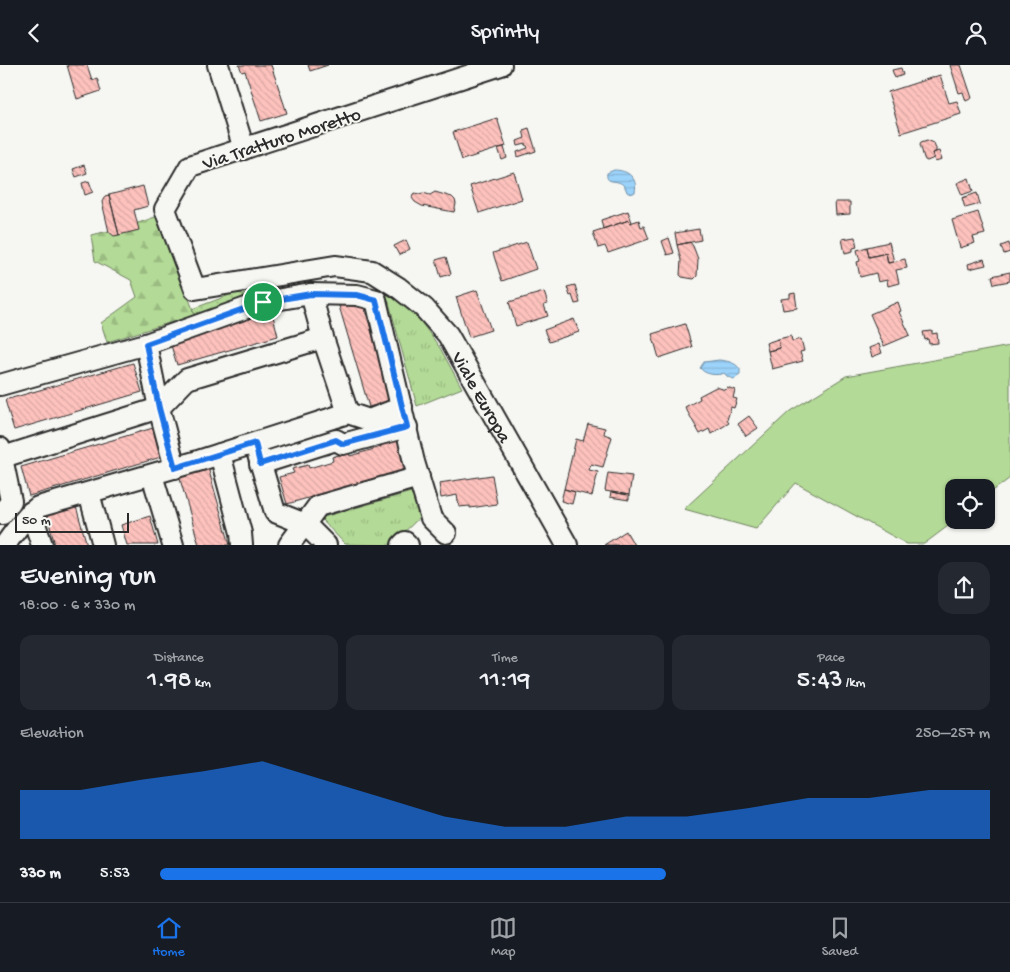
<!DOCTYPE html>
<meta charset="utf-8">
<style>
:root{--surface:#171b24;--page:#242831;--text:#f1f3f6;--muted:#9ea1a6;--line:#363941;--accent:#1a73e8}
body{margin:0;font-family:"Gochi Hand",sans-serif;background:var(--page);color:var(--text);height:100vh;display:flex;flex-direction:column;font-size:19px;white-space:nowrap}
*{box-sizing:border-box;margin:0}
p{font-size:16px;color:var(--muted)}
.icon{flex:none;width:28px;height:28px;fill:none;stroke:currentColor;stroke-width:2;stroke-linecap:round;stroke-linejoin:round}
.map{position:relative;height:480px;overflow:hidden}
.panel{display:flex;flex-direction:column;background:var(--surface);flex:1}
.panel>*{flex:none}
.tools{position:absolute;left:945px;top:414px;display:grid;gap:10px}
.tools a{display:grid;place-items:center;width:50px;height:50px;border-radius:10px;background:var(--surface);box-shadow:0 1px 4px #0004;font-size:25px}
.scale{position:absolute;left:15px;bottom:12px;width:114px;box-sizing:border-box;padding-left:5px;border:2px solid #2b2b2b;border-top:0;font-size:14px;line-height:18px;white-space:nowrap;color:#2b2b2b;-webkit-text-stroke:4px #f6f6f2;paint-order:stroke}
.pin{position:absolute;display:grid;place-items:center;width:42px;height:42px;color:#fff;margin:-21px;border:2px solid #fff;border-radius:50%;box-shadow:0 1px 5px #0007}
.round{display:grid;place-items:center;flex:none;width:52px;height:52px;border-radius:15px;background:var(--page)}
.head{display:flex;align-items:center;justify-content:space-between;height:85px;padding:0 20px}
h1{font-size:28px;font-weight:600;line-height:38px}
.figures{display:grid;grid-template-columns:repeat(3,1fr);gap:8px;height:85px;padding:5px 20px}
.figures div{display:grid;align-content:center;border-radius:12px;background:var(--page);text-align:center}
.figures b{font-size:25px;font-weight:600}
.figures small{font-size:14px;font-weight:400}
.figures p{font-size:14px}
.chart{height:140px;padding:10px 20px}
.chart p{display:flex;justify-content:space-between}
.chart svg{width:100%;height:90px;margin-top:5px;fill:var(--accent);opacity:.7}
ul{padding:0 20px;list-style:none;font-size:16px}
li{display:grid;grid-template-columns:80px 60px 1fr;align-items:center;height:38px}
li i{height:12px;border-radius:6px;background:var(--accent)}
header{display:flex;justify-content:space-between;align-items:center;height:65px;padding:0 20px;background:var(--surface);font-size:22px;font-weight:600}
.tabs{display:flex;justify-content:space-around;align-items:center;height:70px;border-top:1px solid var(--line);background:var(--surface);font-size:14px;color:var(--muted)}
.tabs a{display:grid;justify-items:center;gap:2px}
.tabs .active{color:var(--accent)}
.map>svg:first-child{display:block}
.grass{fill:#b3da96;stroke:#6f8260}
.forest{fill:url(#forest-firs);stroke:#6f8260}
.park{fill:url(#park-tufts);stroke:#6f8260}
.garden{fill:url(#garden-dots);stroke:#6f8260}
.water{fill:url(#water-rules);stroke:#6f90a8}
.building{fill:url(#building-back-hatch);stroke:#2b2b2b}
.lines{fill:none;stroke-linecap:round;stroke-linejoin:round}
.minor-casing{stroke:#2b2b2b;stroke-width:24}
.minor{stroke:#f6f6f2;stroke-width:20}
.route-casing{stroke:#fff;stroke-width:10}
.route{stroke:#1a73e8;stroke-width:6}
.labels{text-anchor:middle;stroke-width:4;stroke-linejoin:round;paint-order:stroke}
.street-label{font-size:19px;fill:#2b2b2b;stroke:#f6f6f2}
</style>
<header><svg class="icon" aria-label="back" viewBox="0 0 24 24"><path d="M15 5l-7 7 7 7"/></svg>Sprintly<svg class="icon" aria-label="person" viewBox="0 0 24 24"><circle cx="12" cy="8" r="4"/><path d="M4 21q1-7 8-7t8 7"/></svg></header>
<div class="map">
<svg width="1010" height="480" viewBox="0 0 1010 480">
<defs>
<pattern id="forest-firs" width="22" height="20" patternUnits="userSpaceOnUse" patternTransform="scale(1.25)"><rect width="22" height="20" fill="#b3da96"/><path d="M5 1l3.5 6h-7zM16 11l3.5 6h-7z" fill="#9abb81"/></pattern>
<pattern id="park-tufts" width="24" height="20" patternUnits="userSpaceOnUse" patternTransform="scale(1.25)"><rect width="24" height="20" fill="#b3da96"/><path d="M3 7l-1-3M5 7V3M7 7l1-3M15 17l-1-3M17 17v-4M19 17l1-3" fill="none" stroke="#9abb81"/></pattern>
<pattern id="garden-dots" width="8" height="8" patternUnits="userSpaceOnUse" patternTransform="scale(1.25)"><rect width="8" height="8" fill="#b3da96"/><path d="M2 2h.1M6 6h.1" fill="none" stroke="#9abb81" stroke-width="1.8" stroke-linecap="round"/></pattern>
<pattern id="water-rules" width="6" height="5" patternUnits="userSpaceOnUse" patternTransform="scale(1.25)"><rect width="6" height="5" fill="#9cd3fb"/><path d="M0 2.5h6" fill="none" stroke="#87b5d7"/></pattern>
<pattern id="building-back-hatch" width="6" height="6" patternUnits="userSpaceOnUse" patternTransform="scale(1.25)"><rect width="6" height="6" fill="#fec2bd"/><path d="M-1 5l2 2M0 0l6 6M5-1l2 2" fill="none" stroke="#daa7a3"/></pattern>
</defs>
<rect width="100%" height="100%" fill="#f6f6f2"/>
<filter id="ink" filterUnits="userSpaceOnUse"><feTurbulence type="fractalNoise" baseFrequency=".02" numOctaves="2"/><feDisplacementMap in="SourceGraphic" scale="10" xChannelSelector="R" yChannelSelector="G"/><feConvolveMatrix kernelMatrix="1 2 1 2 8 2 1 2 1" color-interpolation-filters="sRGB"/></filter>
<g filter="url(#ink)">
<!-- grass -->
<path class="grass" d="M1010,281V413L986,431V422H954V455H956L924,479H907L796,418L756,464L684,444L790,346L846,311Z"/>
<!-- forest -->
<path class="forest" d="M158,151L195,250L107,277L101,258L137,232L131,215L95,196L91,170L130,161Z"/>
<!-- park -->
<path class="park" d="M386,227L411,243L440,283L462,323L417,341Z
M418,425L423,449L391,480L345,479L320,453Z"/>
<!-- garden -->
<path class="garden" d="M235,228L251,230L195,250L192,244Z"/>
<!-- water -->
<path class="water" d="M614,105C628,105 638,113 635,127C632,129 630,129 627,127C622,109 605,123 607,108Z
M719,295C727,296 735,297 740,304V310L734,314L728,312L724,308C718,311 705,310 700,303L704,297Z"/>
<!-- building -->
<path class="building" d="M67,0H87L92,15L97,13L101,26L77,34Z
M239,0H271L287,48L261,56L245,6L242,7Z
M308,0H328L310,6Z
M950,0H961L972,33L966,36L963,27L959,28Z
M901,3L903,10L895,13L892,5Z
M940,10L949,38L957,36L961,49L901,68L888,27Z
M497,53L506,81L462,95L453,67Z
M529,63L536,86L518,92L517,87L528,83L526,79L518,81L517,76L525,73L523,65Z
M927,75L934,78L936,83V87L932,88L934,92L932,94L927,96L925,95L924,93L920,79L921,77Z
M504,82L507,93L502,95L498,83Z
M939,86L942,95L935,97L932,88Z
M84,100L87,108L76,112L73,104Z
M514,107L522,134L479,148L470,121Z
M969,113L973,126L962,130L957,118Z
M89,116L93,127L85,130L82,118Z
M143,121L148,141L134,145L139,165L119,170L109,130Z
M435,127L452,132L455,135L456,139L454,147L422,141L415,137L412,133L413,129L415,128L419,129L423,128L430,130Z
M977,128L980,139L965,143L962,133Z
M109,130L119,170L114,171L109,167L102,137L105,131Z
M835,137H850V149L836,150Z
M628,146L632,157L630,158L629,155L603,164L601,155Z
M978,147L985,169L973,172L975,178L960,183L952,155Z
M629,155L630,158L639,155L641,162L644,161L649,174L608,188L605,181L598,183L593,167Z
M699,164L701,175L677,180L675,168Z
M855,172L857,182L853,183V186L845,188L842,174Z
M669,173L674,188L667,190L662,176Z
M406,175L410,184L399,190L394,181Z
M527,177L536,204L502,216L493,188Z
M690,177L693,181L698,194L697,211L694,214L682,212L680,210L681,195L677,180Z
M889,177L894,197L888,198L886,188L869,192L867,182Z
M1009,178L1010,187L1004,189L1001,181Z
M867,182L869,192L886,188L888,198L905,194L907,203L896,205L899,218L888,221L887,215L878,217L876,208L860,212L857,197L860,196L857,185Z
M446,192L451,209L441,212L436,195Z
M984,194L986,200L969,204L968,199Z
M1010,207V216L994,219L992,211Z
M575,220L580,238L575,239L572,230L570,231L567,222Z
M477,225L491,265L469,272L456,232Z
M544,227L548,239L544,240L548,251L516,261L509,237Z
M795,228L797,243L783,245L781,234L790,233V229Z
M362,234L392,336L369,342L339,241Z
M898,237L901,246L899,247L910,270L884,281L870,249Z
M272,247L278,271L177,300L170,277Z
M574,254L579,267L549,277L544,265Z
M685,259L692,282L659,293L652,269Z
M932,266V269L937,268L938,278L929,279L928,274L925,275L923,267Z
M791,271L792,276L801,274L804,286L800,287L803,296L772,304L768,286L780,283L778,274Z
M778,274L780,283L768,286L766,278Z
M879,279L882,288L872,292L869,283Z
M133,298L142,327L14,365L5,335Z
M716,322L726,325L727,322L735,325L733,333L737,334L734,343L731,342L727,355L729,358L711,369L709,364L700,369L685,342L700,334L699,331Z
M749,351L758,363L746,371L738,359Z
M588,359L605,363L604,369L612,372L603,402L591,399L589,405L598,407L592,431L564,424L576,374L583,376Z
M153,363L161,392L29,431L21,402Z
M395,375V377L404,375L412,403L287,439L279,412L294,408L292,404L308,400L309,403L333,396L332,392L349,387L350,391L381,382L380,379Z
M207,399L230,480H199L178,407Z
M608,408L632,411L629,430L605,426Z
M492,410L497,439L470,443V441L459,442L457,430L441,433L439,418Z
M564,424L575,427L572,439L561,436Z
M611,427L629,430V435L610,432Z
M75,438L87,480H55L46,446Z
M150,451L158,480H127L121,460Z
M626,466L634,480H604Z"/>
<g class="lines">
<defs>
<g id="minor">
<path d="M218,0L244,84"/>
<path id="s1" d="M501,0L190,101L165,144L195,224L335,201L372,206L399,223L424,243L448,270L567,480"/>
<path d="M311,229L323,273L348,348"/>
<path d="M146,279L159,343L175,403"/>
<path d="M0,320L146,279L263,237L311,229L357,230L376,235L414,397L431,453L446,468"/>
<path d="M0,383L11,436L2,449H0"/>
<path d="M257,386L275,447L305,459L326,480"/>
<path d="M220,389L241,468L242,480"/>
<path d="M3,392L159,343L187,314L323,273"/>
<path d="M260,399L336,375L343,379L407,362"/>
<path d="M152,410L173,480"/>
<path d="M89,428L103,480"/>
<path d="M31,447L42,480"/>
<path d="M5,480C15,466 25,452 38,442L198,396L348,348L369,355L402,342"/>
<path d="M289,480L318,441L419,412"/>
<path d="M402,480L405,477L408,480"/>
</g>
</defs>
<!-- minor casing -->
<use href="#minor" class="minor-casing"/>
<!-- minor -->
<use href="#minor" class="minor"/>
</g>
</g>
<g class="lines" filter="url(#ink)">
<defs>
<path id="route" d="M311,229L357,230L376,235L407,362L343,379L336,375L260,399L255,378L175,403L159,343L146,279L263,237Z"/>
</defs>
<!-- route casing -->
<use href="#route" class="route-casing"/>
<!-- route -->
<use href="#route" class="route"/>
</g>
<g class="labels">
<!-- street labels -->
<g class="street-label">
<text transform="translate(281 72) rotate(-18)" y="7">Via Tratturo Moretto</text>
<text dy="7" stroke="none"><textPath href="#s1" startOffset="812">Viale Europa</textPath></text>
</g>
</g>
</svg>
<div class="tools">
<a><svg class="icon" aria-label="locate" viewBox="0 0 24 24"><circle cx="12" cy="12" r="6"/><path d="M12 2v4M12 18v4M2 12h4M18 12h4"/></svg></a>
</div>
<div class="scale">50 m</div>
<div class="pin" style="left:263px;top:237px;background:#1e9e55"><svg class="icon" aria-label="arrive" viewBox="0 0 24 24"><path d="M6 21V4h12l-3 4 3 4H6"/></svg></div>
</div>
<section class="panel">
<div class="head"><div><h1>Evening run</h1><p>18:00 · 6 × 330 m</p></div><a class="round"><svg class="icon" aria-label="share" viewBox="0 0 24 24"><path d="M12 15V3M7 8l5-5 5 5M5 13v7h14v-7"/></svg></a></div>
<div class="figures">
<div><p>Distance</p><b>1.98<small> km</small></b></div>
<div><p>Time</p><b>11:19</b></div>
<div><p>Pace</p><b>5:43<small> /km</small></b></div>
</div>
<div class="chart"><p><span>Elevation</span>250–257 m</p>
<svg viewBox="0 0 160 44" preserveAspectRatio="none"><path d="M0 44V20L10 20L20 15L30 11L40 6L50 15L60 24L70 33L80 38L90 38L100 33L110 33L120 29L130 24L140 24L150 20L160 20V44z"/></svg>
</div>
<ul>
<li><b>330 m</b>5:53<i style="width:61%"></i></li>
</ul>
</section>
<nav class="tabs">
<a class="active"><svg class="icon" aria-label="home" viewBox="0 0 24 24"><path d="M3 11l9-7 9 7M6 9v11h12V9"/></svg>Home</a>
<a><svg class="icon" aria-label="map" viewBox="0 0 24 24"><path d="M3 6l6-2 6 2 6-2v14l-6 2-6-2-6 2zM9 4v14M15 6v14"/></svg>Map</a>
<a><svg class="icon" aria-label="saved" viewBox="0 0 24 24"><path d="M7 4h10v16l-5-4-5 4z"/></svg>Saved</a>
</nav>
